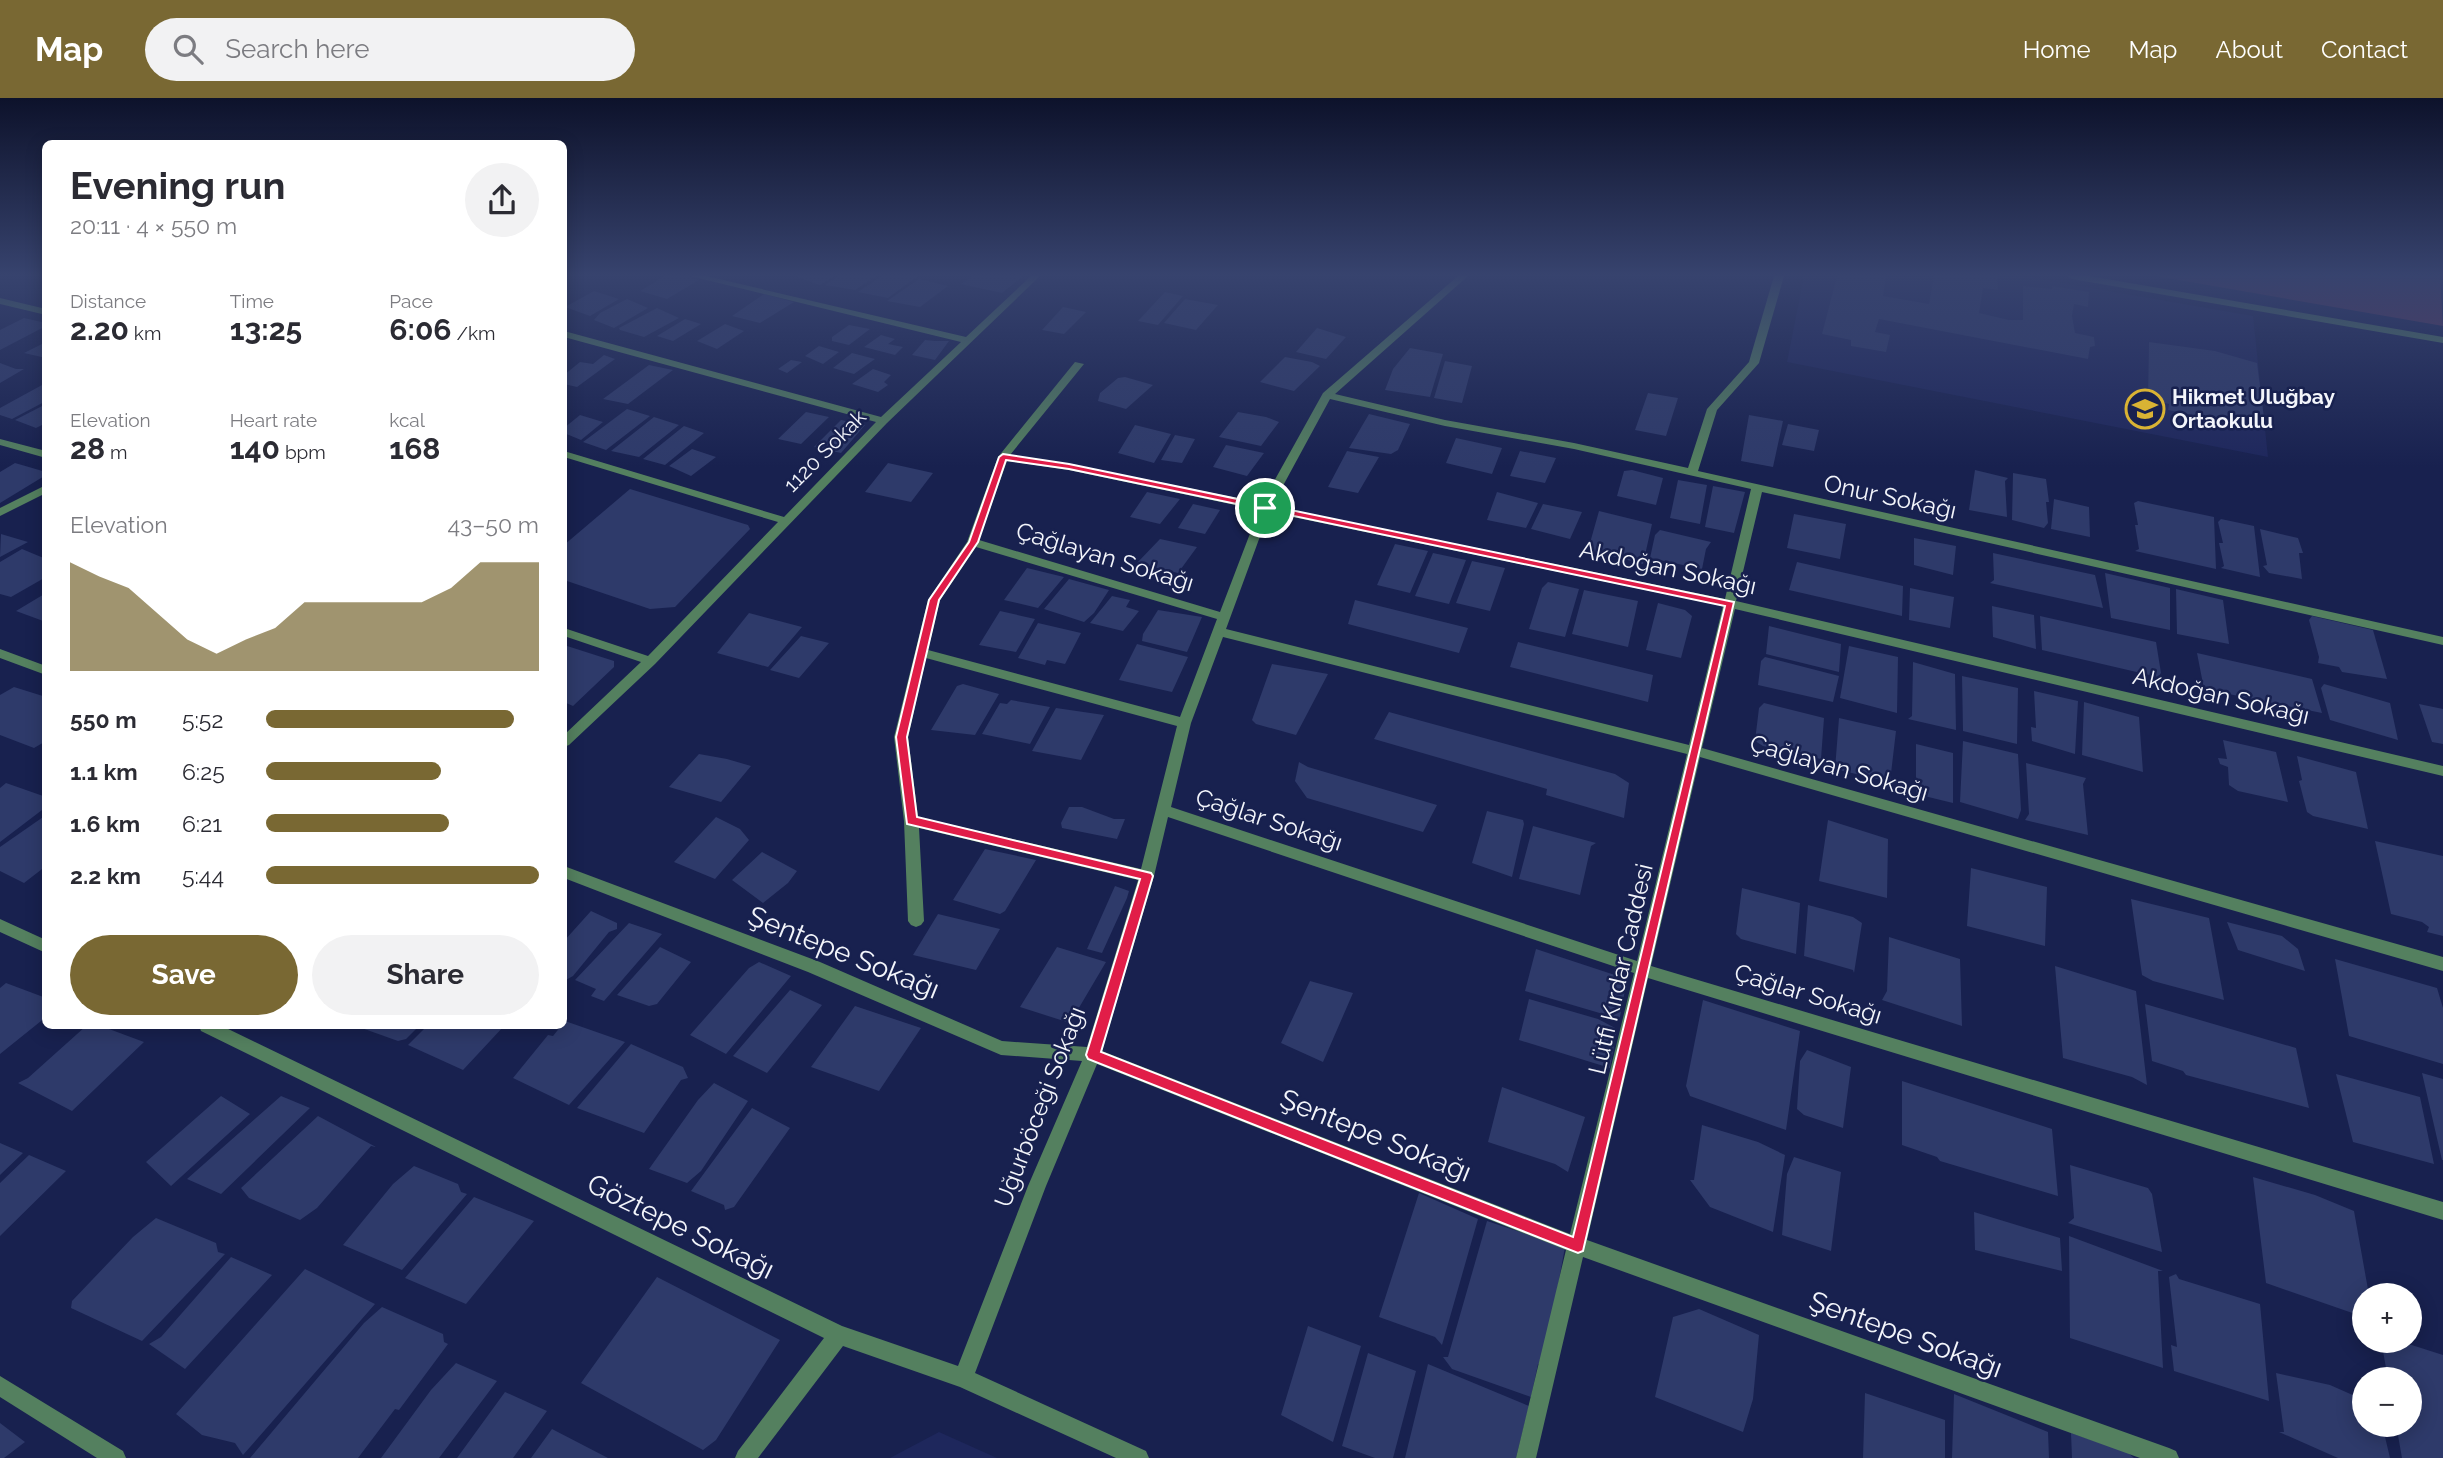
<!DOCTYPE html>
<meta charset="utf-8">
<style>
:root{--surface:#fff;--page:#f2f2f3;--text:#2b2b33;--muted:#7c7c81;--accent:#796833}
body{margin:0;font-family:Raleway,sans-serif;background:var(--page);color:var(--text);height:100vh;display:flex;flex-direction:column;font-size:26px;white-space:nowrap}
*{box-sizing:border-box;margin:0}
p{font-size:23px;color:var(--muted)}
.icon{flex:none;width:38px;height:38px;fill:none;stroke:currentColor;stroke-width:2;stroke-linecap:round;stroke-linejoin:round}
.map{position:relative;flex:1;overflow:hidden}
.drawer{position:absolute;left:42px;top:42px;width:525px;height:889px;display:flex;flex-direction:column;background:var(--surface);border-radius:10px;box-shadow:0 4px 18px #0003}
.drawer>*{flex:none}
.controls{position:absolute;left:2352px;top:1185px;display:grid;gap:14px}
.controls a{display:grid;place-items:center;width:70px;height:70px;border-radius:50%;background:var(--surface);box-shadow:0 4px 18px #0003;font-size:35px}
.pin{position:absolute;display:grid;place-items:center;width:60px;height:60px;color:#fff;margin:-30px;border:4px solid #fff;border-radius:50%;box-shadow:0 2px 7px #0007}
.round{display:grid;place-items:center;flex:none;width:74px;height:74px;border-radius:37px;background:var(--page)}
.overview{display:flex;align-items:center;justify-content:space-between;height:119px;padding:0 28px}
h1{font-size:38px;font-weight:700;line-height:52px}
.figures{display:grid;grid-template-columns:repeat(3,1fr);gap:10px;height:119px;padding:7px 28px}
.figures div{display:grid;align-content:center}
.figures b{font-size:30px;font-weight:700}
.figures small{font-size:19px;font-weight:400}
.figures p{font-size:19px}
.chart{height:196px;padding:14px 28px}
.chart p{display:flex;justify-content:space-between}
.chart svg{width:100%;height:126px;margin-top:7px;fill:var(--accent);opacity:.7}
.action{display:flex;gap:14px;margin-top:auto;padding:14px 28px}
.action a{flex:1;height:80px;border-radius:42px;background:var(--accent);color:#fff;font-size:28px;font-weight:700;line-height:80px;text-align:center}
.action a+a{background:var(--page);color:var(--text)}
ul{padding:0 28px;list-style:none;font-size:23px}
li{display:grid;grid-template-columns:112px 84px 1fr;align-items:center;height:52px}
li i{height:18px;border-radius:9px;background:var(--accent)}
header{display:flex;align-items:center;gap:42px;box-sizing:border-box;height:98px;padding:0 35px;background:var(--accent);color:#fff}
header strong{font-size:33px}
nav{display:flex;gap:38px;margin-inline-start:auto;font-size:24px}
.search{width:490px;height:63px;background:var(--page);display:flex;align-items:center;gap:18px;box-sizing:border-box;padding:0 24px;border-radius:38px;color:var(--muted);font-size:26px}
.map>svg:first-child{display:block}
.built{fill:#1e275c}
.green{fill:#5d3558}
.building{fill:#2e3a6a}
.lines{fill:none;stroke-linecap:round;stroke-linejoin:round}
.minor{fill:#54805f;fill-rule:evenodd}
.route{fill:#e11d48;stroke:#fff;stroke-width:2;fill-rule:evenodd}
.labels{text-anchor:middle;stroke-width:5;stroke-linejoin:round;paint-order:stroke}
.far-poi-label{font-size:21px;font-weight:bold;fill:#f3f5fb;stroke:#18214f;text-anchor:start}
.far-street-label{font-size:21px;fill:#f3f5fb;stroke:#18214f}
.street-label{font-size:24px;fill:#f3f5fb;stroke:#18214f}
.near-street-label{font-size:28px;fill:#f3f5fb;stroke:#18214f}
</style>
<header>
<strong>Map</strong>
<div class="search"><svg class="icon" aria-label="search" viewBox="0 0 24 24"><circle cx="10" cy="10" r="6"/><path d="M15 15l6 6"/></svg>Search here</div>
<nav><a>Home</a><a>Map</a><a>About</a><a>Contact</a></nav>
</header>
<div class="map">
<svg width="2443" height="1360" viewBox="0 0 2443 1360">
<rect width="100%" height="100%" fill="#18214f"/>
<!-- built -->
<path class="built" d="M1804,178H2022L2253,218L2268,359L1787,264Z
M939,1334L997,1360H890Z"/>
<!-- green -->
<path class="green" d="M2156,178H2440L2443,228Z"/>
<!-- building -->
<path class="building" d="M665,178H688L699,182L667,201L640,193Z
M795,178H835L820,187Z
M839,178H876L855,192L825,187Z
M882,178H918L888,200L858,194Z
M972,178H1023L1002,195L961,186Z
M1837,178H1886L1883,198L1929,206L1934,178H1997L1998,192L1983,190L1979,215L2009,222H2023V188L2052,191V188L2089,194L2088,209L2074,206L2072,218L2075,235L2094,239L2095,248L2090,249L2088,261L1879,221L1875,234L1890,237L1886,254L1851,248V242L1822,236Z
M919,181L948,188L920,209L887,203Z
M594,193L619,201L590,218L565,209Z
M1165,194L1183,198L1158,227L1138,223Z
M764,196L794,204L760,225L732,218Z
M627,201L648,210L614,230L594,222L600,215Z
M1185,201L1218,207L1196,232L1164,225Z
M1063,209L1086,214L1064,236L1042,232Z
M657,210L679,220L644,239L620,232L619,230Z
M24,220L46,225V228L0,252V232Z
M685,221L701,226L673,243L657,238Z
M725,226L744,233L717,251L697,243Z
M849,227L870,231L849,247L832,243V239Z
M1317,230L1346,239L1326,261L1296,254Z
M881,237L895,241L888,246L903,249L895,257L864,249Z
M925,242L935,243H949L935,262L912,257Z
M46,244V260L24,255Z
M2149,244L2215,253L2257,265L2264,320H2261V324L2241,321L2243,327L2168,312L2169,306L2148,301Z
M819,248L839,254L823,266L805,258Z
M1410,250L1443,256L1430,299L1385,292L1393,271Z
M852,255L875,261L854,276L833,270Z
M604,257L615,261L577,289L564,286V277L580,264L593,266Z
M1285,259L1312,264L1320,268L1294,293L1260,284Z
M791,262L802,264L787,275L778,271Z
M1445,263L1472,268L1462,305L1434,300Z
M0,265L16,271H24L0,285Z
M649,267L673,272L628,306L603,301Z
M873,271L891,277L884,284L888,287L878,294L852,286Z
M1125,279L1153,287L1126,311L1098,303L1100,295L1118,280Z
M42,287H46V303L12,321L0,317V310Z
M1648,295L1678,300L1666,338L1635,332Z
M46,306V325L36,330L15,322Z
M627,311L650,318L606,352L583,344Z
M806,314L829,319L801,346L778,341Z
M1238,314L1266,319L1279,324L1261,348L1219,339Z
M1369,316L1410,326L1398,352L1391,356L1349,350Z
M580,317L603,324L581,342L564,335V330Z
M1749,317L1783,323L1773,369L1741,363Z
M654,319L679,327L639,359L611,353Z
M841,322L865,327L841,355L814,349Z
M1788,326L1819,332L1814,353L1782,347Z
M1135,327L1171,336L1154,365L1118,355Z
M684,328L704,335L665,367L643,361Z
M1175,337L1195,341L1182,365L1161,362Z
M1456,340L1502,350L1492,376L1446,365Z
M1226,347L1264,355L1247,378L1213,369Z
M692,351L716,359L691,378L669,368Z
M1347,353L1379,359L1358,395L1328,389Z
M1520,353L1556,360L1545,385L1510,378Z
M15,365L46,374V377L0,405V374Z
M888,365L933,375L911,404L865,394Z
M1632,372L1663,380L1656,407L1617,398L1624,373Z
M1975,372L2008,380L2005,383L2007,419L1969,412Z
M2013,375L2046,381L2049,404H2046L2048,425L2044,430L2012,422Z
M1678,382L1707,387L1700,426L1670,420Z
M1713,388L1745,394L1734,435L1705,429Z
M630,391L748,427L750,431L675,509L650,511L564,482V447Z
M1147,394L1180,401L1160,426L1130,419Z
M1497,394L1538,405L1526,430L1487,422Z
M2054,401L2089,409L2090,439L2051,431Z
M2138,403L2214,419L2216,471L2135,453L2139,451L2135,427H2138L2134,405Z
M1193,406L1220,412L1205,436L1178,430Z
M1543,406L1582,414L1570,441L1531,431Z
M1599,413L1652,426L1643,466L1588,452Z
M1794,416L1846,426L1840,461L1787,450Z
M2221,421L2254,428L2260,479L2221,470L2224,468L2219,445H2223L2218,424Z
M2260,431L2298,440L2303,455H2299L2302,481L2269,475L2263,468L2267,467Z
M1660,432L1711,444L1706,451L1702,471L1650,460L1655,437Z
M1,436L28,444L0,459Z
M1914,440L1956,448L1953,477L1914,467Z
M1160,441L1197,449L1178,475L1137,465Z
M1395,446L1428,453L1410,495L1377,487Z
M22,451L46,461V479L11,499L0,496V464Z
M1433,455L1466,462L1449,506L1415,498Z
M1993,455L2095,477L2103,510L1990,485L1994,482Z
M1472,463L1505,470L1490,513L1456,505Z
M1797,464L1903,488L1902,518L1789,492Z
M1027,470L1064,479L1038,510L1004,502Z
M2105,475L2170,490V532L2111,520Z
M1069,481L1109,492L1094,515L1084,524L1044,511Z
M1548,484L1579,491L1565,539L1529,531L1542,490Z
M1910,490L1954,499L1950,530L1909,522Z
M2176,491L2223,502L2229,546L2177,536Z
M1584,492L1638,503L1628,549L1572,536Z
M46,495V524L16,513Z
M1112,498L1130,502L1126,509L1139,513L1123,533L1090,525Z
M1355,502L1468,530L1459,555L1348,526Z
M1658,505L1685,512L1692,518L1681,560L1646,552Z
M1992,508L2034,517L2036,551L1993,539Z
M1158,512L1202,519L1187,554L1142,543L1143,536Z
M1000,513L1035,521L1016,554L979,547Z
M749,515L802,529L768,569L717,555Z
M2040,518L2156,544L2161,575L2158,579L2042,552Z
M2312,518L2373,532L2387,581L2342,574L2339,569L2318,565L2319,559L2309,522Z
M1038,525L1081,535L1065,566L1047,562L1045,567L1018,560Z
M1769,528L1841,546L1839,574L1766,556Z
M801,538L829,545L799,580L770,572Z
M1518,544L1653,577L1648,604L1510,569Z
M1137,546L1188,559L1172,594L1119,582Z
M564,547L614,563V569L573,608L564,604Z
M1849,548L1898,559L1897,615L1840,600Z
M2197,555L2312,581L2322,615L2204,591Z
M1765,559L1839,578L1833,604L1758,587L1761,563Z
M1913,564L1955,576L1956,632L1908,621L1912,618Z
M1272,566L1328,576L1296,637L1256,626L1252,622Z
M1962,578L2018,590L2017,646L1963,633Z
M963,586L999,596L975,637L931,632L957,588Z
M2324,586L2390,605L2398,642L2330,622L2321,590Z
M14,589L46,599V643L34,650L0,637V597Z
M2034,593L2078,603L2075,656L2032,643L2031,629L2036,630Z
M1011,602L1050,609L1030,646L982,636L1000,605L1007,606Z
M2084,604L2139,619L2143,674L2082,657Z
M1764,605L1824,620L1821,661L1763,648L1755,643L1759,610Z
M2419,606L2443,611V646L2432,644Z
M1056,610L1104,617L1081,662L1032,653Z
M1389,614L1615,676L1629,685L1624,720L1546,697L1547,691L1374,641Z
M1839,620L1896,633L1890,684L1835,671Z
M2223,642L2276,654L2288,704L2238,693L2229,687L2228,669L2220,666L2218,660L2227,661Z
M1963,643L2018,656L2021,712L2018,721L1960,704Z
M1916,646L1953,655V705L1916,696Z
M699,656L727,661L751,668L721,704L669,689Z
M2297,658L2356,674L2368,731L2313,718L2307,714L2299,683L2302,682Z
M1299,664L1308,669L1437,707L1423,734L1307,700L1295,683Z
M2026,665L2086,680L2083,686L2088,737L2025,722L2029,716Z
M6,685L46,699V709L0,744V690Z
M1069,709H1082L1114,721H1125L1117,741L1062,730L1061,725Z
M1487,713L1523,722L1524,726L1512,779L1472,765Z
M46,717V768L24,785L0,773V749Z
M716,719L740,731L749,742L715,781L674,764Z
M1828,722L1888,741L1887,800L1819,783Z
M1533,728L1596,745L1591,748L1580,797L1519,781Z
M2375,743L2443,758V838L2427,834L2429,829L2422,824L2391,816Z
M985,751L1036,762L1005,813L1000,816L953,802Z
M762,754L797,773L788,785L763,805L732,782Z
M1971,770L2047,789L2045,848L1967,828Z
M1115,788L1129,793L1127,800L1102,855L1087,851Z
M1742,790L1800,805L1796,856L1741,841L1736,836Z
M2131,801L2209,820L2224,902L2153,883L2142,877Z
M1808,807L1853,819L1862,825L1854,875L1853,872L1804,858Z
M591,813L617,825V831L609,834L573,878L564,883V843Z
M938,816L1000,831L976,872L913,857Z
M2227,824L2282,838L2298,851L2305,873L2238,852Z
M629,825L662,836L604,903L591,898L596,891L575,882Z
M1889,839L1960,861L1962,928L1882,902L1887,893Z
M660,849L691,864L657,906L649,908L617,897Z
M1057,849L1106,864L1070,925L1020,909Z
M1536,851L1627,881L1619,924L1604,920L1603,916L1525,893Z
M2335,861L2437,890L2443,910V966L2349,938Z
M759,864L791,878L726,956L690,937L749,870Z
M2055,868L2136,893L2147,987L2132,979L2063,960Z
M1310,883L1353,895L1323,964L1281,945Z
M6,885L46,900V919L0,956V890Z
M790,892L822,907L767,975L733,958Z
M1529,901L1598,921L1617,931L1610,970L1519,942Z
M1703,902L1800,933L1786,1032L1690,998L1686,988Z
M2145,906L2296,950L2309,1010L2186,977L2183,973L2152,963Z
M855,908L921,930L879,993L811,969Z
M565,923L625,944L569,1007L513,980L548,937L553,938Z
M86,928H101L144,944L72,1013L18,985L28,980Z
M356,928H419L406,941L398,943Z
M427,928H504L463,972L408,947Z
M631,946L683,969L688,980L681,982L644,1035L577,1010Z
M1807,952L1851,969L1843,1030L1804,1017L1797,1011L1800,963Z
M2422,975L2443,981V1062H2442Z
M2336,976L2420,999L2434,1066L2353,1044Z
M1902,983L2052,1031L2058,1098L1940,1063L1937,1059L1902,1047Z
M714,985L748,1003L701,1073L687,1085L649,1071L698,1002Z
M1502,989L1585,1019L1568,1074L1555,1066L1488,1044Z
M221,998L250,1016L171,1088L146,1064Z
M281,998L310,1010L221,1096L187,1081Z
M752,1010L790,1030L734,1109L725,1112L724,1107L691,1093Z
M318,1018L376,1049L371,1048L317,1110L300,1122L249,1100L241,1090Z
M1702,1027L1758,1044L1785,1057L1773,1134L1710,1109L1690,1082H1694Z
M0,1045L23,1055L0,1077Z
M29,1057L66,1073L0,1138V1085Z
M1794,1059L1841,1074L1831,1153L1782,1137L1787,1076Z
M2070,1067L2148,1090L2152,1096L2162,1154L2068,1125L2074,1120Z
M414,1068L458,1086L461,1094L467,1096L402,1172L343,1147L393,1086Z
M2253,1079L2315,1097L2354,1113L2369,1197H2364V1219L2266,1185Z
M1419,1095L1478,1121L1442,1247L1435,1239L1379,1219Z
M474,1099L534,1123L466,1206L405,1180Z
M1974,1114L2060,1140L2062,1173L1975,1152Z
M156,1120L216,1145L218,1154L225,1156L142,1243L71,1210L72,1203L133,1139Z
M1487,1123L1565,1149L1544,1264L1538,1266L1531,1299L1452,1271L1443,1259H1448Z
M2069,1138L2163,1173H2158L2163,1270L2070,1240Z
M231,1159L272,1177L185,1271L149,1246L161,1239Z
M305,1171L375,1206L243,1357L235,1345L202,1337L176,1316Z
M2176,1176L2179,1181L2260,1206L2269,1303L2174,1273L2171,1247L2177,1249L2169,1179Z
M657,1179L780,1242L716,1342L703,1352L581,1285Z
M382,1209L443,1236L444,1244L448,1246L399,1312L395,1311L358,1360H250L364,1225Z
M1699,1211L1759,1237L1753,1301L1743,1334L1655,1299L1673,1219Z
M1308,1228L1361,1248L1333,1344L1281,1317Z
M2381,1242H2396L2443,1257V1360H2402L2396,1326H2410V1281H2388Z
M1368,1255L1416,1273L1393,1360H1375L1342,1348Z
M456,1265L497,1283L439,1360H381L431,1292Z
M1428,1266L1529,1308L1516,1360H1405Z
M2276,1275L2330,1287L2364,1302V1326H2382L2390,1360H2338L2279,1334H2284Z
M505,1294L547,1313L513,1360H457Z
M1865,1295L1945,1322V1360H1863Z
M1954,1296L2048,1334L2049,1360H1952Z
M0,1325L25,1344L4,1360H0Z
M552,1331L608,1360H531Z
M2071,1335L2127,1354L2134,1360H2072Z"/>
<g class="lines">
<!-- minor -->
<path class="minor" d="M690,178H706L966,239L1031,178H1040L887,325L655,566L569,647L564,649V637L641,564L564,538V530L648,558L778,424L564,359V353L784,419L876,324L564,239V233L881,319L961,244Z
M1458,178H1468L1335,296L1445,322L1574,345L1688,370L1707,311L1749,264L1774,178H1784L1759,265L1717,312L1698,373L2443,539V547L1762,394L1736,503L2443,668V678L1735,511L1702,650L2443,859V873L1700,659L1651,868L2443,1104V1122L1648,880L1587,1142L2169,1350L2176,1353L2179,1360H2140L1583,1159L1536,1360H1516L1566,1152L1097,966L1046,1088L975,1275L1146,1353L1149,1360H1116L960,1289L843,1248L758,1360H735L738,1353L824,1240L201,933L199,928H222L842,1228L958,1268L1028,1088L1082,963L1001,957L808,874L564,780V768L820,864L1002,943L1087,949L1138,782L919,730L924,823L921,827L916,829L911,827L908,823L904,723L894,639L928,502L967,444L998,359L1075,264L1084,266L1010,357L1069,366L1262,405L1323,295ZM1330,301L1445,328L1574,351L1751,391L1725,501L1272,408ZM1007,363L1069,372L1259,412L1220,514L979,442ZM1269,414L1723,508L1689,647L1226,531ZM976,449L1217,521L1180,619L928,552L940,502ZM1223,539L1687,656L1637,863L1171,709L1191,625ZM926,560L1177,628L1141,771L918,719L908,639ZM1168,719L1634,875L1570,1136L1102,953L1154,778Z
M2068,178H2089L2443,239V245L2072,181Z
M0,200L46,211V217L0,206Z
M0,341L46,353V360L0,347Z
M46,387V395L0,418V410Z
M0,551L46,568V577L0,560Z
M0,821L46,842V855L0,834Z
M0,1278L123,1353L126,1360H97L0,1299Z"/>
</g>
<!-- sky -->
<linearGradient id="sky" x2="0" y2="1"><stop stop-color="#0d122b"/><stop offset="0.48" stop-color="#37436e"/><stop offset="1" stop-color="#37436e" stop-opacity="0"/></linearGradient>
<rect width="2443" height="369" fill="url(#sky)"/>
<!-- route -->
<path class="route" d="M1003,356L1069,366L1734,504L1583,1153L1578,1155L1088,961L1086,957L1140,781L907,726L896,639L929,502L969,444L999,359ZM1006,362L1069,371L1725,508L1573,1139L1101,954L1153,778L1151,775L917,719L907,639L939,502L978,444Z"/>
<!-- icons -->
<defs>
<symbol id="school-ring" viewBox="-11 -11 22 22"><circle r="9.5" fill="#18214f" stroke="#d9b334" stroke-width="1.5"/><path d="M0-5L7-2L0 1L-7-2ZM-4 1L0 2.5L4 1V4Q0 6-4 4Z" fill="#d9b334"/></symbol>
</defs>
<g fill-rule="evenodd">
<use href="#school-ring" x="2123" y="289" width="44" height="44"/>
</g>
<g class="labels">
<!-- far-poi labels -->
<g class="far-poi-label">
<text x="2172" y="306">Hikmet Uluğbay<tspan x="2172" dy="24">Ortaokulu</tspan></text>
</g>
<!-- far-street labels -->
<g class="far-street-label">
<text transform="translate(825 353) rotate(-45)" y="7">1120 Sokak</text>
</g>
<!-- street labels -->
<g class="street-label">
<text transform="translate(1890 399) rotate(12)" y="8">Onur Sokağı</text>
<text transform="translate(1105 459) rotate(17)" y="8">Çağlayan Sokağı</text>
<text transform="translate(1668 470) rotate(12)" y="8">Akdoğan Sokağı</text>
<text transform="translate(2221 598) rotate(13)" y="8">Akdoğan Sokağı</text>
<text transform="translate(1839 670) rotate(16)" y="8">Çağlayan Sokağı</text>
<text transform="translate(1269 722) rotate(18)" y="8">Çağlar Sokağı</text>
<text transform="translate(1621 871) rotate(-77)" y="8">Lütfi Kırdar Caddesi</text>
<text transform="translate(1808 896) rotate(17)" y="8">Çağlar Sokağı</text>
<text transform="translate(1040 1009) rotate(-69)" y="8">Uğurböceği Sokağı</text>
</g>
<!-- near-street labels -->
<g class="near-street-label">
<text transform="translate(844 854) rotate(22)" y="10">Şentepe Sokağı</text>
<text transform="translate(1376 1037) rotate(22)" y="10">Şentepe Sokağı</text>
<text transform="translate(681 1128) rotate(26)" y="10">Göztepe Sokağı</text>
<text transform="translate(1906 1236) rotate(20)" y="10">Şentepe Sokağı</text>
</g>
</g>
</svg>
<div class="controls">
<a>+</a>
<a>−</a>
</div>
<div class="pin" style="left:1265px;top:410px;background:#1e9e55"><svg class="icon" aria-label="arrive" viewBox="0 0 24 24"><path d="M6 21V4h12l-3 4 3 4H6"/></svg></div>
<section class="drawer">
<div class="overview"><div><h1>Evening run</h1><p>20:11 · 4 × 550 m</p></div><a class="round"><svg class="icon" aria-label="share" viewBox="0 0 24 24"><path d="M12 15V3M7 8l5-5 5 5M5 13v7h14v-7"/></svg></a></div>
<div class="figures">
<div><p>Distance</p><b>2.20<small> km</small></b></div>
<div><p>Time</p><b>13:25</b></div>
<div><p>Pace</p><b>6:06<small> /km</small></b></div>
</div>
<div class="figures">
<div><p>Elevation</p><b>28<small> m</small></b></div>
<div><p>Heart rate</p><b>140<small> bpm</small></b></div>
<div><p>kcal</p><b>168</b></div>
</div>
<div class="chart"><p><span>Elevation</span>43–50 m</p>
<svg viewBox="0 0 160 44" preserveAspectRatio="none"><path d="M0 44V6L10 11L20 15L30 24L40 33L50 38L60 33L70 29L80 20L90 20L100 20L110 20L120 20L130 15L140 6L150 6L160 6V44z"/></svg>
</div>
<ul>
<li><b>550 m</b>5:52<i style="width:91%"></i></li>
<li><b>1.1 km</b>6:25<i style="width:64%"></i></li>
<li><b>1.6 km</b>6:21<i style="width:67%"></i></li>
<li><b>2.2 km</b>5:44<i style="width:100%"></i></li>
</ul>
<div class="action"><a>Save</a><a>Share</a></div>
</section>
</div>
